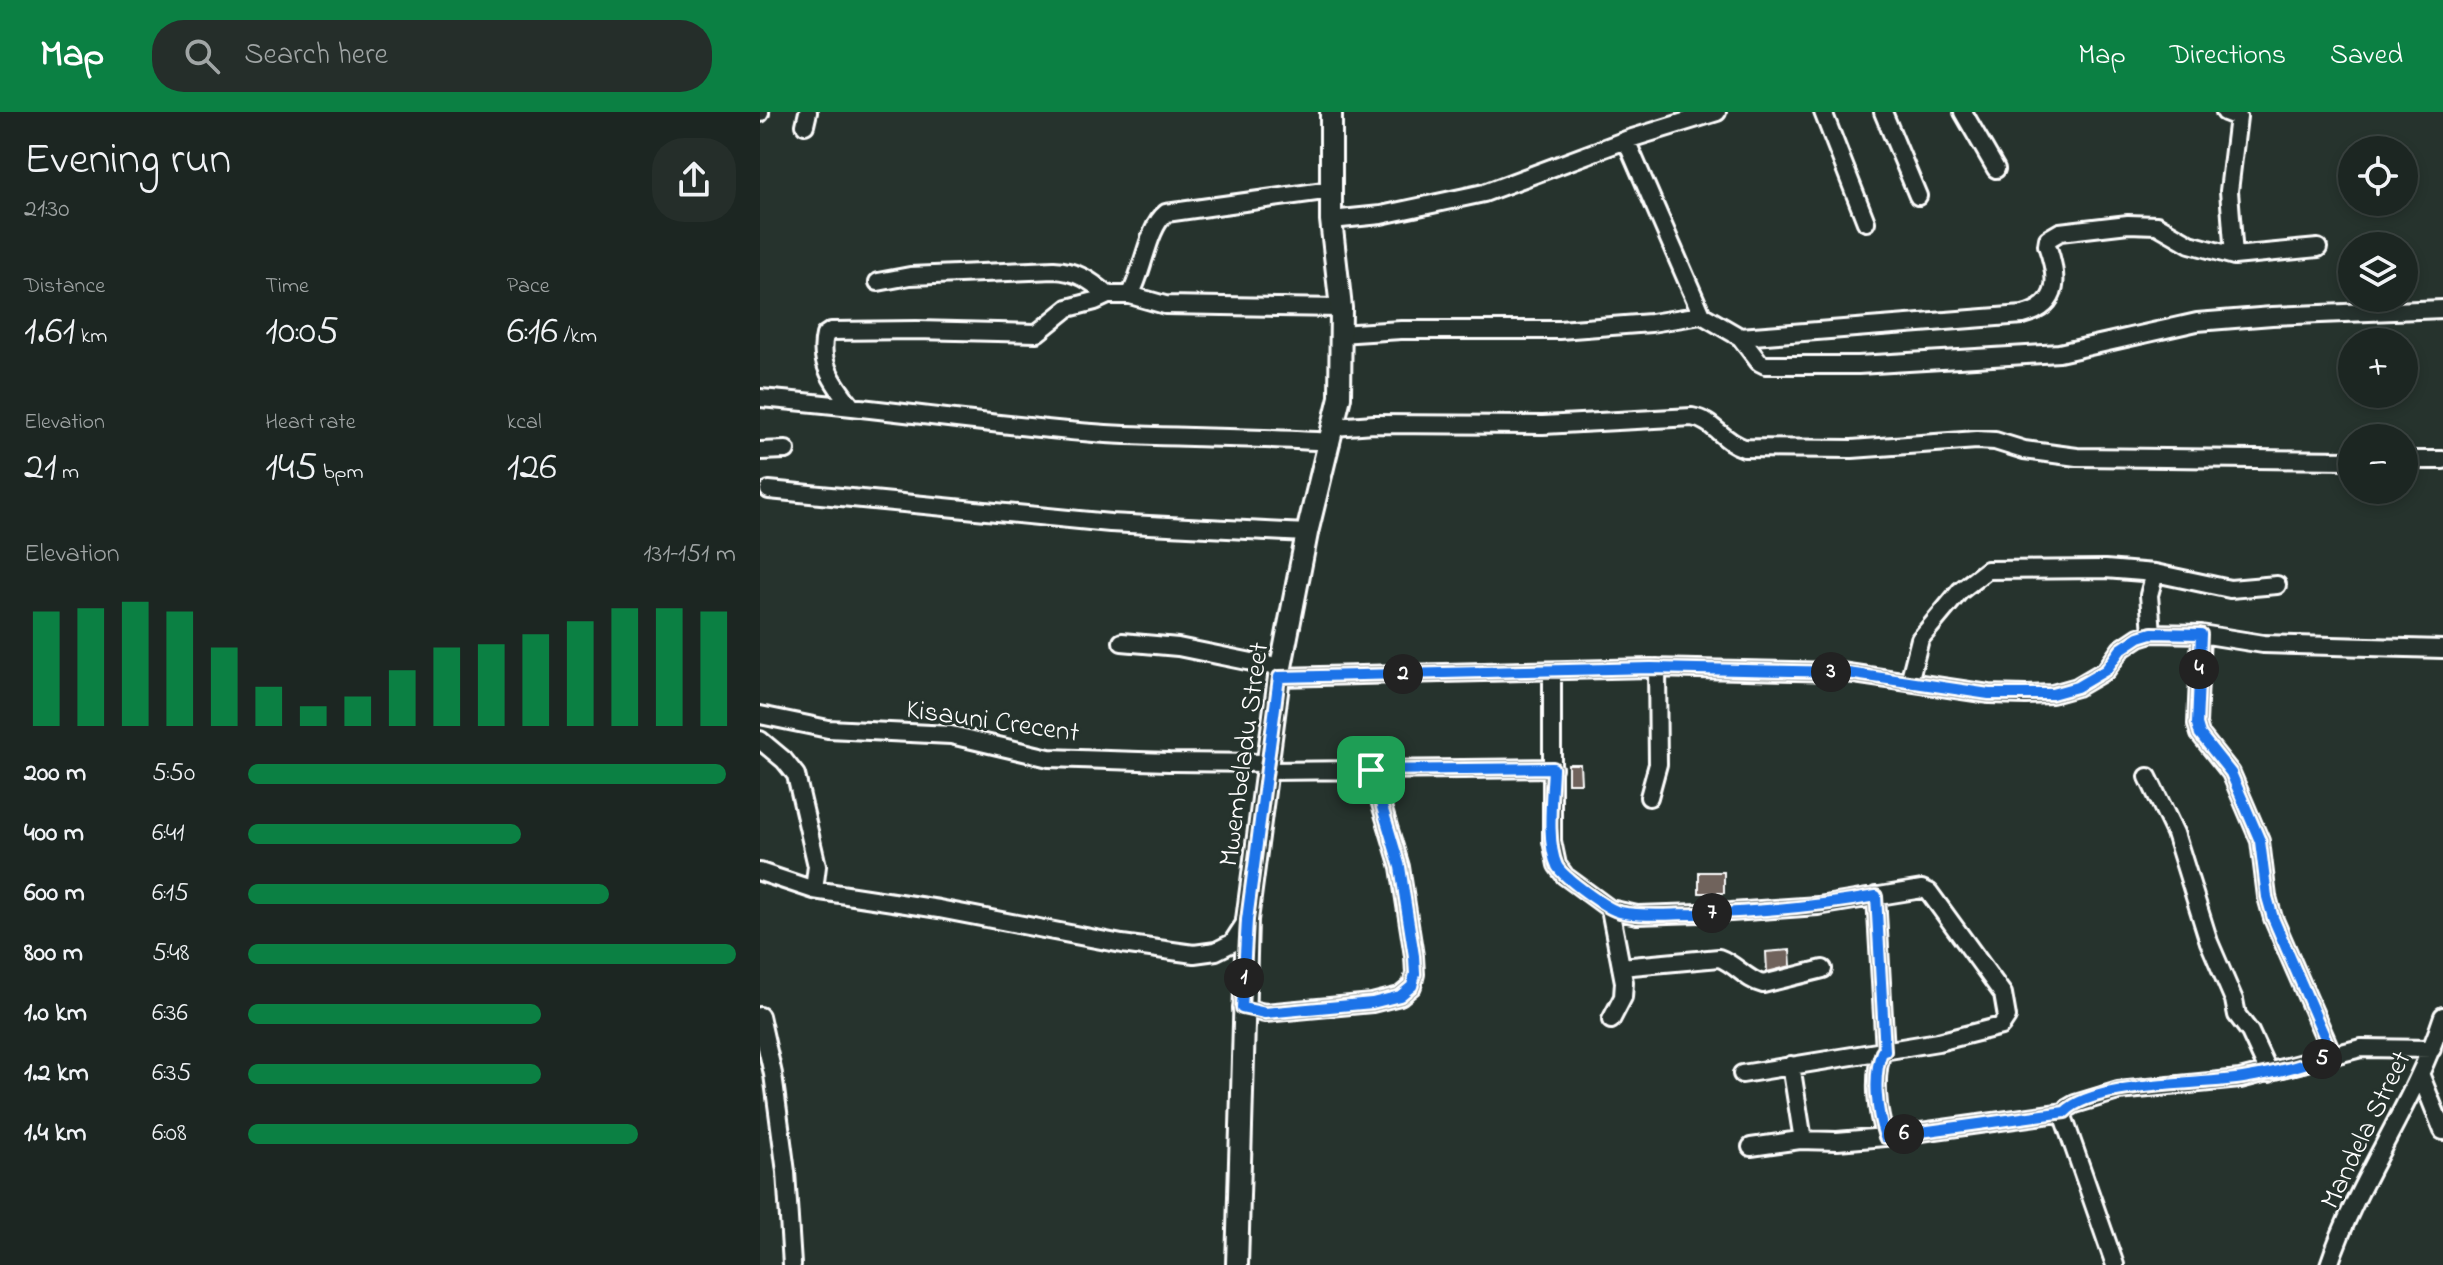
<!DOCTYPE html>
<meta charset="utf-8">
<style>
:root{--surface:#1c2622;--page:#252e2a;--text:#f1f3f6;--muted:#a0a5a5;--line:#3a4340;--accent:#0b8043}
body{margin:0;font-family:"Indie Flower",sans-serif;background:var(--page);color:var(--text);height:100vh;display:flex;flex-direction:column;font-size:30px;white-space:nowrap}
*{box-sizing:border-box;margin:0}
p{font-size:26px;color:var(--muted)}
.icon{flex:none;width:44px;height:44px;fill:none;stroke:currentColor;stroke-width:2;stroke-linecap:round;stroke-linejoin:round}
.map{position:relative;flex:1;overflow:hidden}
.drawer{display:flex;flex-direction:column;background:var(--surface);width:760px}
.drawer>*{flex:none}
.fabs{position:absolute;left:1578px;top:24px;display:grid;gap:16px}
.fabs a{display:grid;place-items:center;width:80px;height:80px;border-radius:50%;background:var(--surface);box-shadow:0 4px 12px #0003,0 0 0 2px var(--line);font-size:40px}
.pin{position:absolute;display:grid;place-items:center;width:68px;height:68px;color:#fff;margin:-34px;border-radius:16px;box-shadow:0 4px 12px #0006}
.km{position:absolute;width:40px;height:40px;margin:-20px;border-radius:50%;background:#222;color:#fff;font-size:22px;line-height:40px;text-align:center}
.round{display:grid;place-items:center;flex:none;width:84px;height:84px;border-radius:32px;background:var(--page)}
.head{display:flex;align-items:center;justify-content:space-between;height:136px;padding:0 24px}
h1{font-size:44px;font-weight:600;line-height:60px}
.figures{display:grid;grid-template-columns:repeat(3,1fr);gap:12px;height:136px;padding:8px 24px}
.figures div{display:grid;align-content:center}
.figures b{font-size:40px;font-weight:600}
.figures small{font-size:22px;font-weight:400}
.figures p{font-size:22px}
.chart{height:224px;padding:16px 24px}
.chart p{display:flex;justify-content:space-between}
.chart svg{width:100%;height:144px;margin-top:8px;stroke:var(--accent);stroke-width:6}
ul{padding:0 24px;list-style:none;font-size:26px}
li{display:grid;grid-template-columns:128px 96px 1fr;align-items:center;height:60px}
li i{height:20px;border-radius:10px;background:var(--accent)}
header{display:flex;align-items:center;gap:48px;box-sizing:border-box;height:112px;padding:0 40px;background:var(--accent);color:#fff}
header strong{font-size:38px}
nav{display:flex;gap:44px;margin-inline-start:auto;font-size:28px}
.search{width:560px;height:72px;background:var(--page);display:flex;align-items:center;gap:20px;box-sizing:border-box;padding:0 28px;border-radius:32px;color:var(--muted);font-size:30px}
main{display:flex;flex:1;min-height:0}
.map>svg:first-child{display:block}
.building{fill:#6f635b;stroke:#fff;stroke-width:2}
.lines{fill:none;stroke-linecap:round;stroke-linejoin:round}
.minor-casing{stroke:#fff;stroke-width:22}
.tertiary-casing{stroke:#fff;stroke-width:26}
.minor{stroke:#26332d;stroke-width:16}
.tertiary{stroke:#26332d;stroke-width:20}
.route-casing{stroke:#fff;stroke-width:16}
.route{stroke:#1a73e8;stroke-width:10}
.labels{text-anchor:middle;stroke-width:6;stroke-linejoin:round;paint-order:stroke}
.street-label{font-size:28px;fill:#fff;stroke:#26332d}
</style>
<header>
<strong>Map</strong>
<div class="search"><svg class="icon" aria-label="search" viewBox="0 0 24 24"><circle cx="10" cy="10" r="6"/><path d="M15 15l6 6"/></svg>Search here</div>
<nav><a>Map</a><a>Directions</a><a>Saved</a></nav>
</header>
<main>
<section class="drawer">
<div class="head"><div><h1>Evening run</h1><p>21:30</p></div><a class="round"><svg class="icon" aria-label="share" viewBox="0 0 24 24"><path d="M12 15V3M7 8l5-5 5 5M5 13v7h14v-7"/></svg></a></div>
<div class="figures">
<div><p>Distance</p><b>1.61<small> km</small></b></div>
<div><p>Time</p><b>10:05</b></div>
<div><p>Pace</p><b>6:16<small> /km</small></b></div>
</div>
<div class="figures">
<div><p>Elevation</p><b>21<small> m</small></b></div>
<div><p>Heart rate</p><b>145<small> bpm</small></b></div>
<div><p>kcal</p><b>126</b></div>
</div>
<div class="chart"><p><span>Elevation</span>131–151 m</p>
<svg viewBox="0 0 160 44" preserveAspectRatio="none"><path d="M5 44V9M15 44V8M25 44V6M35 44V9M45 44V20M55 44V32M65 44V38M75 44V35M85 44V27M95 44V20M105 44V19M115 44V16M125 44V12M135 44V8M145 44V8M155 44V9"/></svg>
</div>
<ul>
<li><b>200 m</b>5:50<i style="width:98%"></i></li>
<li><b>400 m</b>6:41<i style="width:56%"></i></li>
<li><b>600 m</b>6:15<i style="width:74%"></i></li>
<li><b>800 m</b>5:48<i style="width:100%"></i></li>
<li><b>1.0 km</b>6:36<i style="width:60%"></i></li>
<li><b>1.2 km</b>6:35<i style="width:60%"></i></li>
<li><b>1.4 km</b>6:08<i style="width:80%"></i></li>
</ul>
</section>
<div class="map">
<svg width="1683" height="1153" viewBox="0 0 1683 1153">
<rect width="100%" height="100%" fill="#26332d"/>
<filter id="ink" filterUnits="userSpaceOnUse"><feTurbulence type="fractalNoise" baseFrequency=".0125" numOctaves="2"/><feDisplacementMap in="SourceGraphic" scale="16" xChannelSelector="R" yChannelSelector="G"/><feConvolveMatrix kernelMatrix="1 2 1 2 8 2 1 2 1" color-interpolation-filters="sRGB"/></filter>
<g filter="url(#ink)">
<!-- building -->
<path class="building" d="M808,652H820L821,671H808Z
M939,760H964V781H939Z
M1030,838L1031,854L1007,860L1006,840Z"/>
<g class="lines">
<defs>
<path id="minor" d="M1063,0L1106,110
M1123,0L1158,84
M1203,0L1236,57
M0,1V0
M45,13L48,0
M866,28L942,203
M571,108L621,103L724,81L866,28L957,0
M1474,144L1558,136
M118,170L150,164L294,158C317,159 330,168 348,183
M370,183C384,159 387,116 406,101L571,78
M579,222L641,218H799L891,211L942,203L980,225L999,250L1005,253H1098L1299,241L1437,210L1512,204L1683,197
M980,225L1263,203C1302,193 1298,164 1287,133L1288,127L1300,120L1368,112L1397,113L1430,132L1474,144L1469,79L1478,5L1465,0
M0,286C116,295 230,314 346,322C421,326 496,325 571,330
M92,295C75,273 58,252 65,223L71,219L156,218L277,221L308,196L335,189L348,183H370L405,193L581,196
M574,315L614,312L783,313L932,305C955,309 961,329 984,336L1092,337L1217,328L1235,329L1264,338L1317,345L1592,348
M0,339L26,338
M1644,348H1683
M9,378L350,411L547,421
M1392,521L1389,483L1395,461
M1441,522L1437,612L1440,622L1471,661L1500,729L1507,785L1513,806L1572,942
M362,530L418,535L521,556
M792,559V729L797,753L805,764L850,797L877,803L971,800L1058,794L1162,777L1169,780L1243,882L1247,905L1241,914L1178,930L982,962
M519,565L891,556L1081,560L1229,582L1266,583L1292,582L1317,575L1346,558L1361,537L1379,525L1392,521L1441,522L1503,532L1683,537
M1149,570L1160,527L1200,479L1227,458L1345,457L1395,461L1470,477L1517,473
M0,603L68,617L191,623L289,646L409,650L509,651
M0,628L24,648L36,663L57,754L54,778
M508,659L793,656
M1388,665L1415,721L1449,830L1474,888L1477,903L1490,920L1509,961
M889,685L898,652L897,556
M0,760L54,778L179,797L362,832L434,842L456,839L472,831L487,808
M1116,784L1125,939
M850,797L864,870L863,885L851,908
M861,855L959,846C976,852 986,868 1003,872L1063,857
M482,896L505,901L612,891L640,884L652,874L655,862L654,844L640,755L611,658
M0,904L13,962L26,1060L32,1153
M1122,940C1113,965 1117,1000 1125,1025
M1661,964L1683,1019
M1040,1028L1077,1029L1125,1025L1305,1000
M991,1035L1040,1028L1042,1022L1031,953
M1355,1153L1303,1004L1308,996L1315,992L1358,979L1480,967L1601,936L1672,937
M1569,1153C1598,1066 1655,991 1683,904"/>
<path id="tertiary" d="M477,1153L487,808L519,565L547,421L580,285L581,196L571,108V0"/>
</defs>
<!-- minor casing -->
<use href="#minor" class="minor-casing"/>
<!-- tertiary casing -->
<use href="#tertiary" class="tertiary-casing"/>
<!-- minor -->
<use href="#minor" class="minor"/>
<!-- tertiary -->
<use href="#tertiary" class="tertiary"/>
</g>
</g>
<g class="lines" filter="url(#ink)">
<defs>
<path id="route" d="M1392,521L1441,522L1437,612L1440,622L1471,661L1500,729L1507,785L1513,806L1572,942C1544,954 1513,961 1483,966C1442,973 1333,970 1305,1000L1125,1025C1117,1000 1112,965 1122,940L1125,939L1116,784C1055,795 995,800 933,802C909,802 884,805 860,800C848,798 803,765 797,754C786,730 792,683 793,656L611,658L640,755L654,844L655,862L652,874L640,884L612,891L505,901L482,896L487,808L519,565L891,556L1081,560L1229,582H1292L1317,575L1346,558L1361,537L1379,525Z"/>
</defs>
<!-- route casing -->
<use href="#route" class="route-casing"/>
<!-- route -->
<use href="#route" class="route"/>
</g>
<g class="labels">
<!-- street labels -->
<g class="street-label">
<text transform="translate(233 607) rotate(8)" y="10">Kisauni Crecent</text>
<text transform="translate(482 642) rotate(-82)" y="10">Mwembeladu Street</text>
<text transform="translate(1604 1017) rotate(-64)" y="10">Mandela Street</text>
</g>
</g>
</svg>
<div class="fabs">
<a><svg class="icon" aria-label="locate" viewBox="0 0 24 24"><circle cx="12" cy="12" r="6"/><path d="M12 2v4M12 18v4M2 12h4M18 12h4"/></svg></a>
<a><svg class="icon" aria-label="layers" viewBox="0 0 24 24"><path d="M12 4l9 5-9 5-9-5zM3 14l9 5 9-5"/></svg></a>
<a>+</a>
<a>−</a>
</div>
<div class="pin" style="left:611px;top:658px;background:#1e9e55"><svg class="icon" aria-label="arrive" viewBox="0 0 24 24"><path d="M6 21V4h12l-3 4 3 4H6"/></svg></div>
<b class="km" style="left:484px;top:866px">1</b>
<b class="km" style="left:643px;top:562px">2</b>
<b class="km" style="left:1071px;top:560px">3</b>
<b class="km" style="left:1439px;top:557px">4</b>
<b class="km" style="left:1562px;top:947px">5</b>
<b class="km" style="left:1144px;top:1022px">6</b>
<b class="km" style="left:952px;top:801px">7</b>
</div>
</main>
